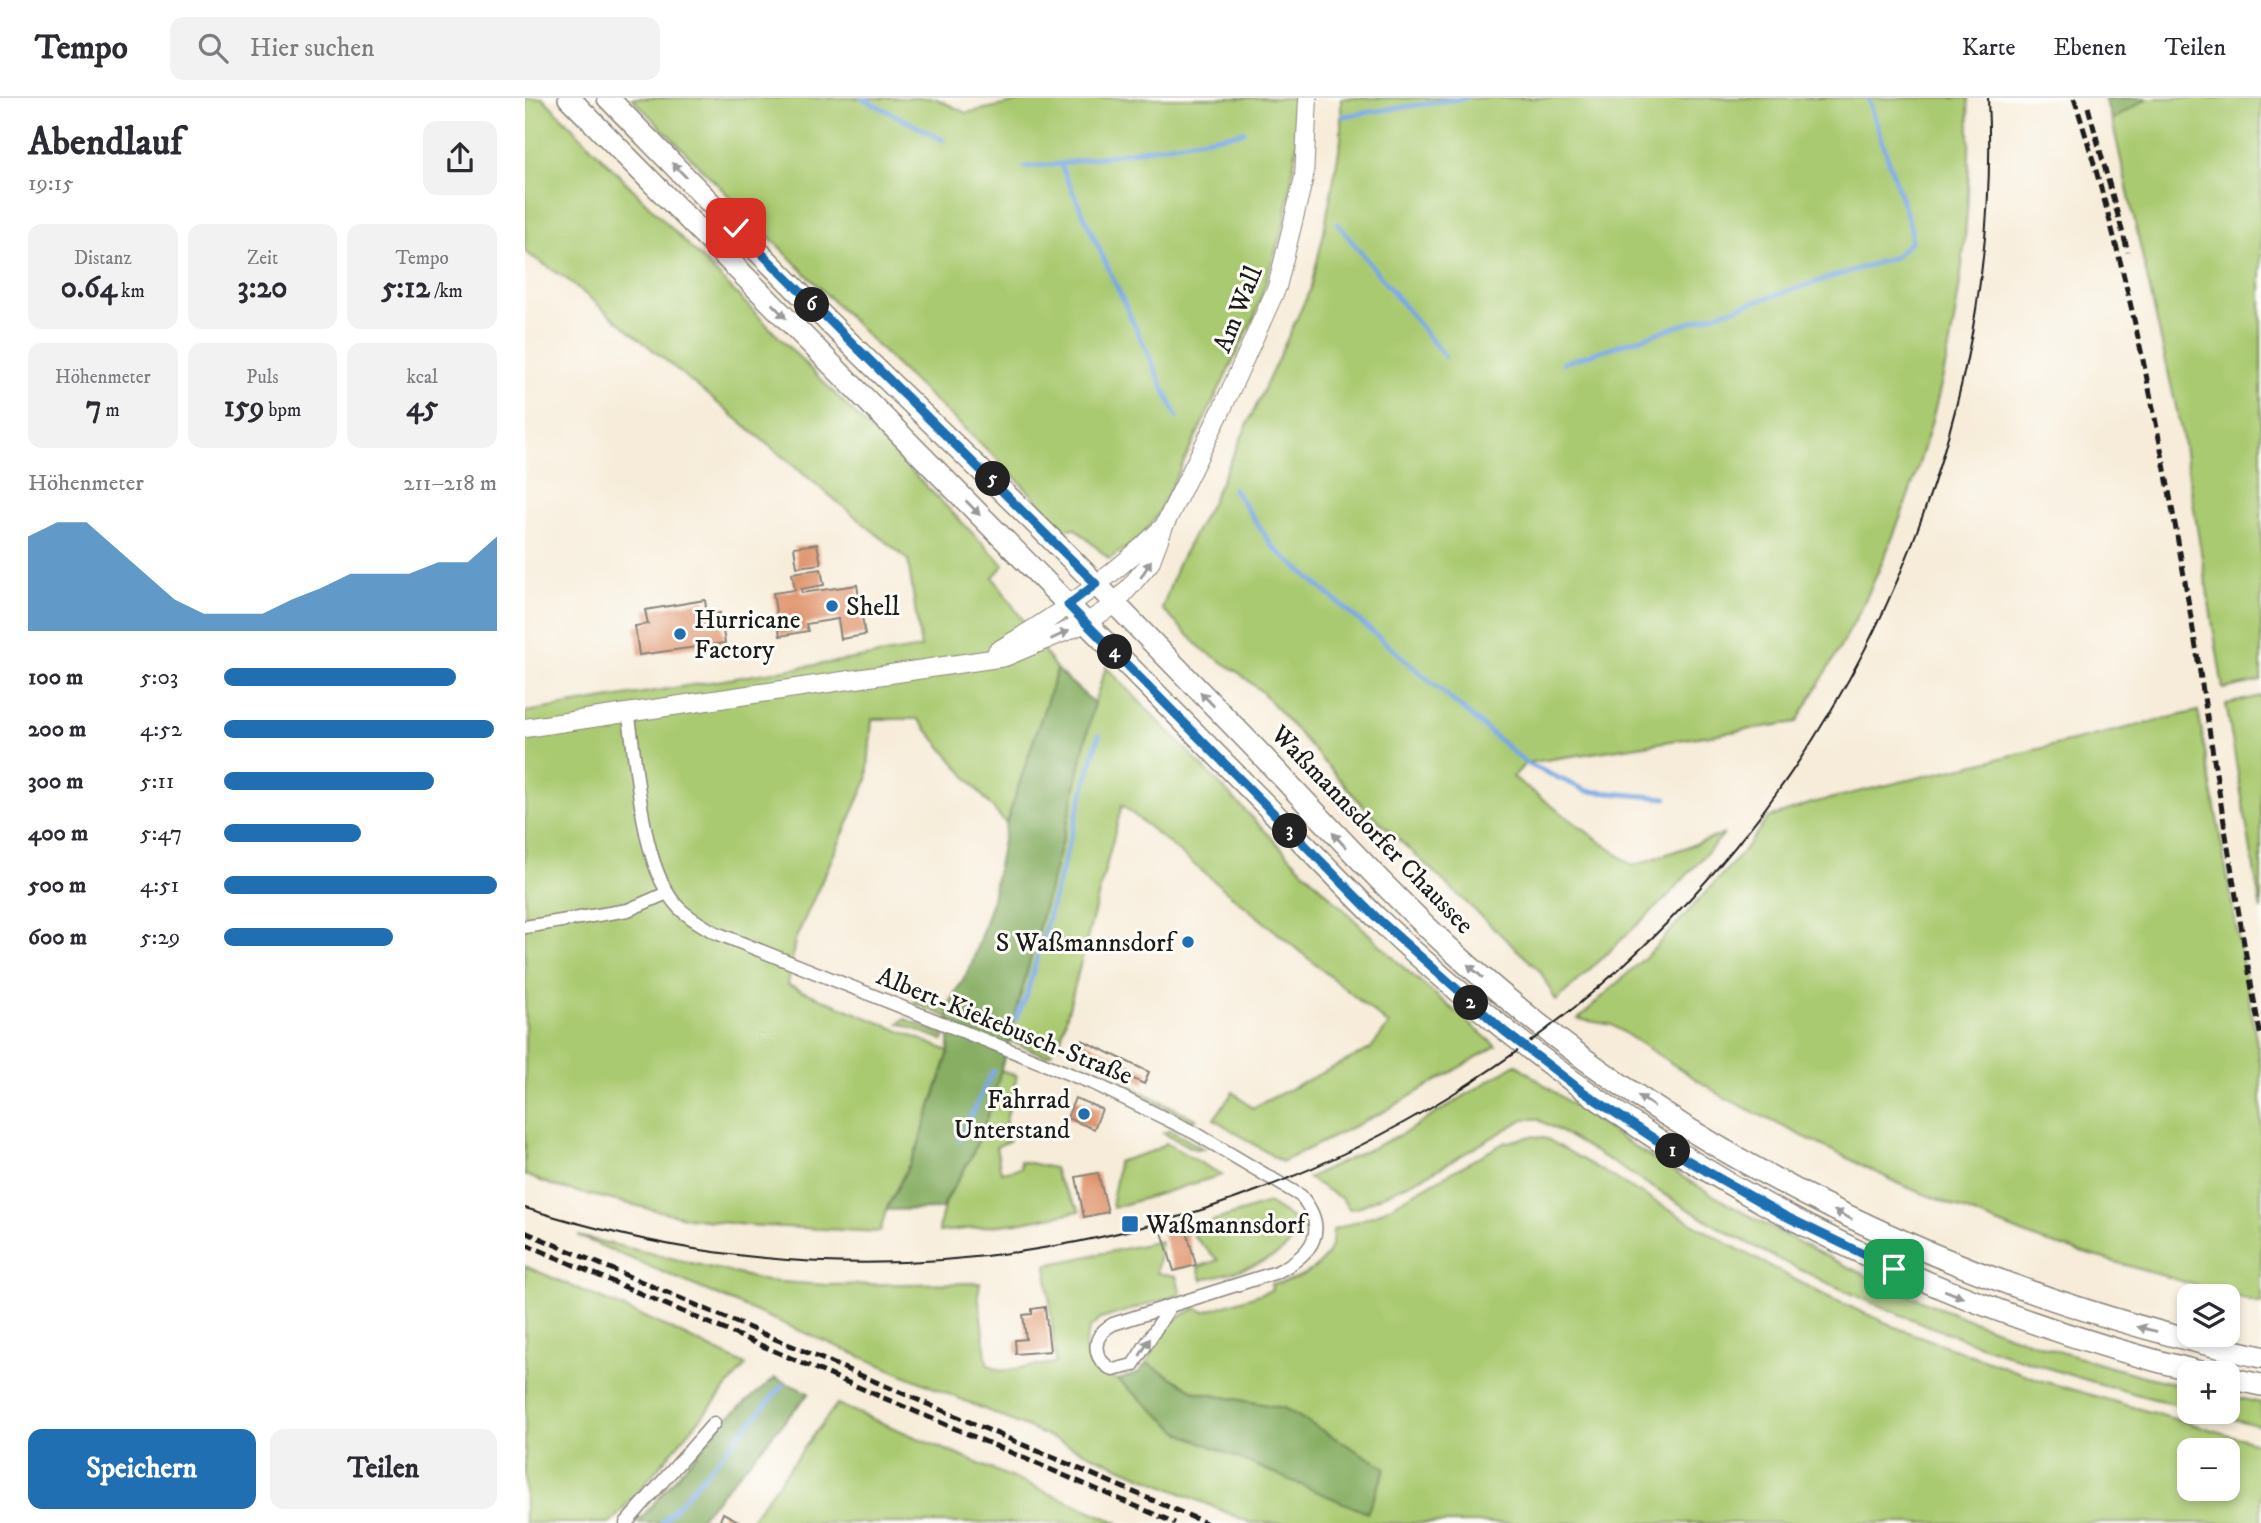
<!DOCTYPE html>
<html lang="de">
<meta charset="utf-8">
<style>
:root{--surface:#fff;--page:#f2f2f3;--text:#2b2b33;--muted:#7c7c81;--line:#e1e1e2;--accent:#1f6fb2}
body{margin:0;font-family:"IM FELL DW Pica",serif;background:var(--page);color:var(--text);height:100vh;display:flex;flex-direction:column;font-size:26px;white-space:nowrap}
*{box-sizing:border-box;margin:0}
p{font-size:23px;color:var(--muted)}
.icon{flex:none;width:38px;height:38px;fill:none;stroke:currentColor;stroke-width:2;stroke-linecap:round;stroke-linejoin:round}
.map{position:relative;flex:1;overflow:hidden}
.panel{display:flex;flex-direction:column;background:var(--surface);width:525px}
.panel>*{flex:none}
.tools{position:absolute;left:1652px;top:1186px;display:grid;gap:14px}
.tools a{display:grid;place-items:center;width:63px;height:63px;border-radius:14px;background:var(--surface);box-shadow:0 4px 10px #0003;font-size:35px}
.pin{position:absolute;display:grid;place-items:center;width:60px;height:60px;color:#fff;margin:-30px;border-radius:14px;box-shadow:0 4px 10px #0006}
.km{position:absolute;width:35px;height:35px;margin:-18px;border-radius:50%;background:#222;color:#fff;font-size:19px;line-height:35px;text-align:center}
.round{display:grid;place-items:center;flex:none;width:74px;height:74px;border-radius:14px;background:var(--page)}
.headline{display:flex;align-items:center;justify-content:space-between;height:119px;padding:0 28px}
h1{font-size:38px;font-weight:700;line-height:52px}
.stats{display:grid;grid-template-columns:repeat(3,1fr);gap:10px;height:119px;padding:7px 28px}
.stats div{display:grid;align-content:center;border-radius:14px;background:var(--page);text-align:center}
.stats b{font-size:30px;font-weight:700}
.stats small{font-size:19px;font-weight:400}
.stats p{font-size:19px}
.chart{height:196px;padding:14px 28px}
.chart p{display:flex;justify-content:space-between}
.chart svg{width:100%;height:126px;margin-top:7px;fill:var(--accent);opacity:.7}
.button{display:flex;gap:14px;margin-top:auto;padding:14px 28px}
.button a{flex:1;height:80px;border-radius:14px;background:var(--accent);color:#fff;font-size:28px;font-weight:700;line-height:80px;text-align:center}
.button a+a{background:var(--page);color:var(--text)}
ul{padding:0 28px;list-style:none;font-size:23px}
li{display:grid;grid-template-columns:112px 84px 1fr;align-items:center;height:52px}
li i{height:18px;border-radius:9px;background:var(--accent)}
header{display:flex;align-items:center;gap:42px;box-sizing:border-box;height:98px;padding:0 35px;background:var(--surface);border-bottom:2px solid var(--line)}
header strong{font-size:33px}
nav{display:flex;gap:38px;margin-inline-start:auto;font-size:24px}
.search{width:490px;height:63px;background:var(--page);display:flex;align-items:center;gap:18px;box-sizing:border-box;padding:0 24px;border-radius:14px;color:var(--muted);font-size:26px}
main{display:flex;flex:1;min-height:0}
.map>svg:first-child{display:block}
.green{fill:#aaca71;stroke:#637346;stroke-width:2;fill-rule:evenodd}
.forest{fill:#87ae63;stroke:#526540;stroke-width:2}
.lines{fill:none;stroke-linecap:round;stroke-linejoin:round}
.stream{stroke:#78a7e2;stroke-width:5}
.building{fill:#df926a}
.street-casing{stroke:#8a847a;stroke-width:15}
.secondary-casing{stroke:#8a847a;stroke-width:20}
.primary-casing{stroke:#8a847a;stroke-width:24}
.street{stroke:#fff;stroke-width:12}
.secondary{stroke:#fff;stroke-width:18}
.primary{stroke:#fff;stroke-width:21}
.tram{stroke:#1c1c1c;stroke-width:2}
.rail{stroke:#1c1c1c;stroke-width:5;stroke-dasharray:10 5;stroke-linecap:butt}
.oneway{fill:#999}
.route-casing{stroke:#fff;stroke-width:14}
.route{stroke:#1f6fb2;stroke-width:9}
.poi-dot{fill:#1f6fb2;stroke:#fdfcf7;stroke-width:2.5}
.labels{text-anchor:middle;stroke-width:6;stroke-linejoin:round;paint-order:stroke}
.street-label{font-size:26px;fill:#1c1c1c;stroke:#fdfcf7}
.poi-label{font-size:26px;fill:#1c1c1c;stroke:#fdfcf7;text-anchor:start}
</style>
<header>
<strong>Tempo</strong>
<div class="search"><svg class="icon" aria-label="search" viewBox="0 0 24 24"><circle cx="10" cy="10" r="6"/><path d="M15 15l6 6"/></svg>Hier suchen</div>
<nav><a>Karte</a><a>Ebenen</a><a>Teilen</a></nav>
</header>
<main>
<section class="panel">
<div class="headline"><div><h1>Abendlauf</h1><p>19:15</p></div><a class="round"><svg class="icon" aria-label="share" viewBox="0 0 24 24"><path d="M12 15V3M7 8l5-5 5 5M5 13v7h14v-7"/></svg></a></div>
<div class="stats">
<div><p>Distanz</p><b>0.64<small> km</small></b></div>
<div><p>Zeit</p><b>3:20</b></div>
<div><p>Tempo</p><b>5:12<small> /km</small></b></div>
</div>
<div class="stats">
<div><p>Höhenmeter</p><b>7<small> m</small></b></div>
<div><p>Puls</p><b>159<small> bpm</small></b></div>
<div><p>kcal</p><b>45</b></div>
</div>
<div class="chart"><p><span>Höhenmeter</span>211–218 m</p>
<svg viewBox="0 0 160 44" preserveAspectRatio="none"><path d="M0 44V11L10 6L20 6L30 15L40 24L50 33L60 38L70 38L80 38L90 33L100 29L110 24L120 24L130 24L140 20L150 20L160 11V44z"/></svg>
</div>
<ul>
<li><b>100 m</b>5:03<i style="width:85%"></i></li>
<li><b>200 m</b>4:52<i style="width:99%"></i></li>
<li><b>300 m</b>5:11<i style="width:77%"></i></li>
<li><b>400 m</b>5:47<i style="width:50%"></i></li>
<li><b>500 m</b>4:51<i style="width:100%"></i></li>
<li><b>600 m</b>5:29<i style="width:62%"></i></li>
</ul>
<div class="button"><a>Speichern</a><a>Teilen</a></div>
</section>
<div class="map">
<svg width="1736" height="1425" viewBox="0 0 1736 1425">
<rect width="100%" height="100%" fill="#fdfcf7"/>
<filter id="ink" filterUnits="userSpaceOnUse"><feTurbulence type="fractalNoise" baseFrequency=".0143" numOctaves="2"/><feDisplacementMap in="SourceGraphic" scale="14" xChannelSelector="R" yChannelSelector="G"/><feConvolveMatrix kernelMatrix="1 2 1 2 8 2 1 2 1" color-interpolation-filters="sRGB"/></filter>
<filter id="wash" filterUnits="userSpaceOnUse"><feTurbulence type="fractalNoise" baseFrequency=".00686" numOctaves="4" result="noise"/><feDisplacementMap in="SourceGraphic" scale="28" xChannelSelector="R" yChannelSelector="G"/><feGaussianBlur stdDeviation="1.57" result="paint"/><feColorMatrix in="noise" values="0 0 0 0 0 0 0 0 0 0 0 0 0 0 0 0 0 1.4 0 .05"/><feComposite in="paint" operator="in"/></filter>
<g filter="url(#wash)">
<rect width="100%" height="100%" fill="#f7ecd9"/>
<!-- green -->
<path class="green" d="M0,0H18L479,467L468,479L532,572L481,726L393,621H347L342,683L270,842L263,887L424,953L392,1051L361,1112L355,1134L220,1127L164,1120L32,1089L0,1077V614L396,550L383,462L43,182L0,154Z
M107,0H410L441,15L512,0H773L774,34L760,123L730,218L632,418L613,442L584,461L550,430L540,431L471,360L373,269Z
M816,0H1443C1451,166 1417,334 1348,485C1327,533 1298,578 1272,624L1001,665L988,679L1108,768L1199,736L1143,798L1031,903L1015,873L841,711L737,594L714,575L677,551L637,511L653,466L686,405L785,192L798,139L816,42Z
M1623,0H1736V583L1698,591L1657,336L1587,22Z
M581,569L774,768L878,869L971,948L858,1014L757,1064L689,1021L708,994L727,1010L845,951L864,927L597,707L534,948L485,928L544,716L569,605Z
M1736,598V812L1701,606Z
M1673,613L1736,969V1206L1517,1143L1379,1088L1200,1000L1087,927L1053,921L1127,853L1216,756L1243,720L1287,705Z
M388,899L462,929L458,933L391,906Z
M380,921L420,938L418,942L374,925Z
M470,931L527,954L522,958L469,937Z
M991,966C1190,1115 1419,1234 1664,1289V1310C1504,1270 1349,1215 1204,1135C1139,1099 1078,1055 1012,1021H999L906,1075L832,1110L824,1111L817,1101L783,1080L881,1034Z
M475,972L492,978L480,1027L484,1043L471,1049L476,1074L496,1070L495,1063L529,1070L533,1082L555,1113L492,1125L414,1134C417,1098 434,1085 448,1055C460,1028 468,1001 475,972Z
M581,976L671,1021L667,1023L579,980Z
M645,1032L679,1051H669L638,1035Z
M1007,1038L1022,1041L1207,1148L1299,1197L1375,1231L1518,1283L1736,1346V1425H726L53,1138L242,1183L300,1187L455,1185L453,1196L462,1266L475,1273L531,1265L521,1167L636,1143L632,1175L651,1178L656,1196L576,1221L565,1230L560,1246L563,1264L570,1274L593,1282L657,1336L759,1310L671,1294L622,1265C635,1235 641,1224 671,1210L679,1214L747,1192L746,1186C776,1182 809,1167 808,1132L850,1117L979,1045ZM1664,1353H1703V1391H1664Z
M641,1045L697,1077L588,1110C585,1094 595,1081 592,1064L628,1053Z
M743,1105L770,1122L773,1132C762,1165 707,1173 677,1182L673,1169L693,1162L669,1139L666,1130Z
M0,1168L135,1226L221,1267L86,1425H0Z
M1703,1297L1736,1305V1328L1680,1314H1703Z
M312,1306L594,1425H223Z"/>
<!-- forest -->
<path class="forest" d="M1579,0H1623L1587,22Z
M532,572L569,605L544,716L466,1009L447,1057L416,1111L361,1112L392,1051L418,974L424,953V905L446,868L466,806L481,726Z
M622,1265L671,1294L759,1310L861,1370L842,1415L657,1336L593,1282L613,1275Z
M250,1280L284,1295L171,1425H112L202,1320Z"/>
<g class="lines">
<!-- stream -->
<path class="stream" d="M337,0L418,42
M818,18L941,0
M535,66L652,319
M500,69L535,66L719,34
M813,126L920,259
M1038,265L1370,159L1386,143V130L1343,0
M708,390L748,449L1001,665L1062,693L1141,700
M491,921L501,899L574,637
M434,1042L468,973
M137,1425L258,1287"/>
</g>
<g id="blocks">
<!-- building -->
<path class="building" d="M292,446L296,466L272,469L269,449Z
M296,471L299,487L276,491L277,495L332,487L340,537L316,541L313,521L281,526L283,533L255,538L248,495L270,492L267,475Z
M180,502L182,517L195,515L200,545L114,557L110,528L123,526L120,512Z
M557,942L624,974L619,986L552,955Z
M550,1000L577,1011L569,1031L542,1020Z
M573,1075L583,1114L559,1119L551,1079Z
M660,1127L671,1167L649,1173L637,1134Z
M520,1209L525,1253L491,1256L490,1242L501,1241L498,1217L507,1216V1211Z
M198,1415L217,1425H194Z"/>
</g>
</g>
<g filter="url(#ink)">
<use href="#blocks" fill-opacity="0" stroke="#8a847a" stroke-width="2"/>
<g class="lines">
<defs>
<path id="street" d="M103,614C113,669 115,770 154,810C164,820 177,827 189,834L572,987L670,1035L776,1098C805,1133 787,1156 752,1174L588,1226C566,1238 566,1260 588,1272L608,1267L644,1210
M0,829L103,812L142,795
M101,1425L189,1325"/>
<path id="secondary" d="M472,553C531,519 588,478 637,430
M0,630L480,559L561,525L590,506L625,465L639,428L697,311L752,189L779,79L783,0"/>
<path id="primary" d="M44,0L851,819C1092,1047 1360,1198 1683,1276
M83,0C167,86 251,173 337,257C413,332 491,404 565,480C620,536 674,592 728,648C799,723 867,799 944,868C1169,1067 1444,1195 1736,1259
M1703,1280L1736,1287"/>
</defs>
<!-- street casing -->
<use href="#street" class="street-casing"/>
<!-- secondary casing -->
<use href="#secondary" class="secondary-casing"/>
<!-- primary casing -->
<use href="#primary" class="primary-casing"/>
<!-- street -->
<use href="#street" class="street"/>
<!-- secondary -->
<use href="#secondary" class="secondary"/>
<!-- primary -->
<use href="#primary" class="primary"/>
<!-- tram -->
<path class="tram" d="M0,1110C62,1129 125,1145 189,1154C713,1228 1224,910 1399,414C1446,282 1470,140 1463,0"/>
<!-- rail -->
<path class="rail" d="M1549,0C1647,305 1677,627 1736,940
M1563,9L1603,154
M0,1134L681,1425
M0,1146L650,1425"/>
</g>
<!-- one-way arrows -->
<defs><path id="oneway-solid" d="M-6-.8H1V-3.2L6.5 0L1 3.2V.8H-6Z" transform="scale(1.75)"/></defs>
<g class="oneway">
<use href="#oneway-solid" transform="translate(154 72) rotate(-135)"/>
<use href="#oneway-solid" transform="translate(254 213) rotate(46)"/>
<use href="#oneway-solid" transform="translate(448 410) rotate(46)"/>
<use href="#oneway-solid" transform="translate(621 471) rotate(-59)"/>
<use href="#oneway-solid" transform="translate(535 537) rotate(-25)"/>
<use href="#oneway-solid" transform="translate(682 601) rotate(-134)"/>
<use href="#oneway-solid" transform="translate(814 742) rotate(-132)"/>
<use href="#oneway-solid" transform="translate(950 873) rotate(-139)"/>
<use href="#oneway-solid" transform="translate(1121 1003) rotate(-146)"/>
<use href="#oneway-solid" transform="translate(1318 1117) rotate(-154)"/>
<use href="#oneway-solid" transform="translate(1429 1196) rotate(22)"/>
<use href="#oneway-solid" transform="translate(1622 1231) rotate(-166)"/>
<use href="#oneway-solid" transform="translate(620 1249) rotate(-59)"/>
</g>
</g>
<g class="lines" filter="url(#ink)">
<defs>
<path id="route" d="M211,130L571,486L543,507L851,819L979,933L1057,993L1157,1059L1258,1117L1369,1171"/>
</defs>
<!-- route casing -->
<use href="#route" class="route-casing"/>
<!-- route -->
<use href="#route" class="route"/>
</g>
<!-- markers -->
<g class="poi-dot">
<circle cx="307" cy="508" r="7"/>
<circle cx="155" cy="536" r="7"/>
<circle cx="663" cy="844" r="7"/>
<circle cx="559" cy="1016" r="7"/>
<rect x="596" y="1117" width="18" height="18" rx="3.5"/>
</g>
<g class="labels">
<!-- street labels -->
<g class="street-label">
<text transform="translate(712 211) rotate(-68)" y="9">Am Wall</text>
<text transform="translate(848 731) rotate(46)" y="9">Waßmannsdorfer Chaussee</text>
<text transform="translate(480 927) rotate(22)" y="9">Albert-Kiekebusch-Straße</text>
</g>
<!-- poi labels -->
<g class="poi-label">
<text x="321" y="517">Shell</text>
<text x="169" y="530">Hurricane<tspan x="169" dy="30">Factory</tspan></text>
<text x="649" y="853" text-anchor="end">S Waßmannsdorf</text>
<text x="545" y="1010" text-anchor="end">Fahrrad<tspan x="545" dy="30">Unterstand</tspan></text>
<text x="621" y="1135">Waßmannsdorf</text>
</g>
</g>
</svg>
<div class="tools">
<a><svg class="icon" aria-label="layers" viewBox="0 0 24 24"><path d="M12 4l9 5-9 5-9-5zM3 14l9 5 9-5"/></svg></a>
<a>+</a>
<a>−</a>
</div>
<div class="pin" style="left:1369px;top:1171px;background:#1e9e55"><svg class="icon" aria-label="arrive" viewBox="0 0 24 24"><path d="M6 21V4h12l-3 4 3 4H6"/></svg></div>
<div class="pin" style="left:211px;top:130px;background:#d93025"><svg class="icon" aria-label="check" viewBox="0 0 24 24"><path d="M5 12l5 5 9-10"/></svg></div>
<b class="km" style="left:1148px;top:1053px">1</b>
<b class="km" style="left:946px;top:905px">2</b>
<b class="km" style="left:765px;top:733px">3</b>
<b class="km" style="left:590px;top:554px">4</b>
<b class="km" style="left:468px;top:381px">5</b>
<b class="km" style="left:287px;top:207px">6</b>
</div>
</main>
